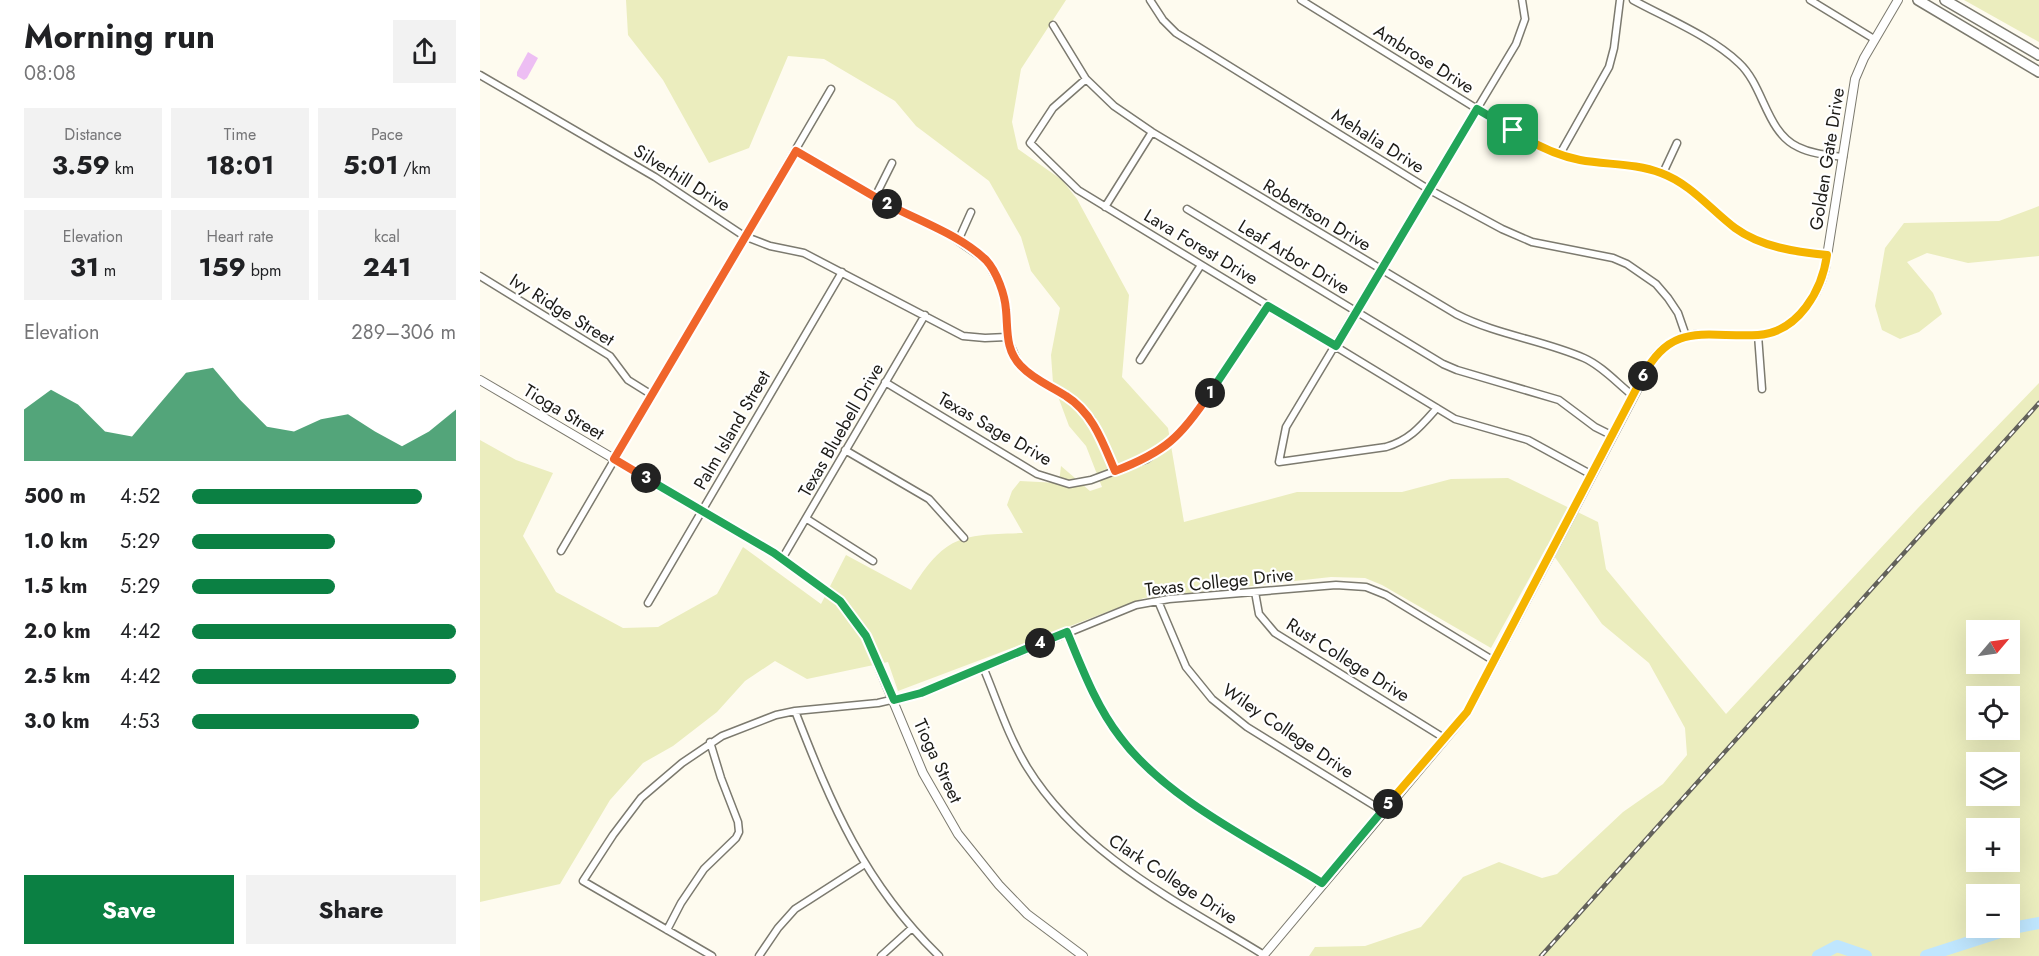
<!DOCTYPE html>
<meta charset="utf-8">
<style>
:root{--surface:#fff;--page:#f2f2f2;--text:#202124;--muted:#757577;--accent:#0b8043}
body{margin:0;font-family:Jost,sans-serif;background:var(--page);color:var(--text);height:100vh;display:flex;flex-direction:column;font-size:22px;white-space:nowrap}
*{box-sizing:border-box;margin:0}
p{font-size:20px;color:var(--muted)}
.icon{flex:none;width:33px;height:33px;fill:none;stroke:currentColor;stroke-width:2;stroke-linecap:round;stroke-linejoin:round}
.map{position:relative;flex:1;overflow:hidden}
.details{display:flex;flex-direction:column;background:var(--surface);width:480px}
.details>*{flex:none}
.needle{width:39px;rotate:61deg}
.tools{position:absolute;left:1486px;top:620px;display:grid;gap:12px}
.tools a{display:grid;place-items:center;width:54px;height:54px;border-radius:0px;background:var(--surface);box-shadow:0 6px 24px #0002;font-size:30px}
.pin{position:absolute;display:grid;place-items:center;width:51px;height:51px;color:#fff;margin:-26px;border-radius:12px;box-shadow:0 3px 9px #0006}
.km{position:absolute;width:30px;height:30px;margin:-15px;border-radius:50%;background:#222;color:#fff;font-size:16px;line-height:30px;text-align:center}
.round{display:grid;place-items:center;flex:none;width:63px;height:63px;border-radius:0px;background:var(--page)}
.summary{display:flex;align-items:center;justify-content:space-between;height:102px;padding:0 24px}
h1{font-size:33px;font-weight:700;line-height:45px}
.figures{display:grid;grid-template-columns:repeat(3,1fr);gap:9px;height:102px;padding:6px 24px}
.figures div{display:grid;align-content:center;border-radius:0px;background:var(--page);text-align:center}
.figures b{font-size:26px;font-weight:700}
.figures small{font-size:16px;font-weight:400}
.figures p{font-size:16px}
.chart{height:168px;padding:12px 24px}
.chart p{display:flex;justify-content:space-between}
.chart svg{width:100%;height:108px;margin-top:6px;fill:var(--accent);opacity:.7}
.primary-button{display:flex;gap:12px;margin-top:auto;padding:12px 24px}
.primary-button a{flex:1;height:69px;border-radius:0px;background:var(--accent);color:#fff;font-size:24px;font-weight:700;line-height:69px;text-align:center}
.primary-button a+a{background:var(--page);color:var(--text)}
ul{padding:0 24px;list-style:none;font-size:20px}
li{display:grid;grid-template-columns:96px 72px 1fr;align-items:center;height:45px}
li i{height:15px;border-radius:8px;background:var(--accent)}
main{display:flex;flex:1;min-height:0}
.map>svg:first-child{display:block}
.green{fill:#ebedbe;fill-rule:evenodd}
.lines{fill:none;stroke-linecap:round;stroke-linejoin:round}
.river{stroke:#bfe6fe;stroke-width:12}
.building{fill:#edbef3}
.minor-casing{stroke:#7c7a6f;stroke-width:9}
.tertiary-casing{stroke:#7c7a6f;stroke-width:10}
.secondary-casing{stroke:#7c7a6f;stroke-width:12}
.minor{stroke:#fff;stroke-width:6}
.tertiary{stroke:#fff;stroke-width:8}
.secondary{stroke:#fff;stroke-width:9}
.rail-casing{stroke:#63625b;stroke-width:4.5}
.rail{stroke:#fff;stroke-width:2;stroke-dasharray:7;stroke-linecap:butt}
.split-1-casing{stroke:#fff;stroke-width:12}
.split-2-casing{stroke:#fff;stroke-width:12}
.split-3-casing{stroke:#fff;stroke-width:12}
.split-4-casing{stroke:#fff;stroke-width:12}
.split-5-casing{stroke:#fff;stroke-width:12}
.split-6-casing{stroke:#fff;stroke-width:12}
.split-7-casing{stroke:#fff;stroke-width:12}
.split-1{stroke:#22a559;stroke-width:8}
.split-2{stroke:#f0652b;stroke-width:8}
.split-3{stroke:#f0652b;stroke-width:8}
.split-4{stroke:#22a559;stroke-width:8}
.split-5{stroke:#22a559;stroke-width:8}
.split-6{stroke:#f5b400;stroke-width:8}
.split-7{stroke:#f5b400;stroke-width:8}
.labels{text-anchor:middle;stroke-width:4.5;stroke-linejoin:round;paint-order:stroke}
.street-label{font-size:18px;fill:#1c1b17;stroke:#fff}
</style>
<main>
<section class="details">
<div class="summary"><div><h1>Morning run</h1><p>08:08</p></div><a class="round"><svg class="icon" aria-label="share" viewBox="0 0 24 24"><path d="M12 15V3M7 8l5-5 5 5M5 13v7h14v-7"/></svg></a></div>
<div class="figures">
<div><p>Distance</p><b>3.59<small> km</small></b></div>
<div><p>Time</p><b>18:01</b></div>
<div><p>Pace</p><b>5:01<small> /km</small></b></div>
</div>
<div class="figures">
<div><p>Elevation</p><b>31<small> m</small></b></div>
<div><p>Heart rate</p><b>159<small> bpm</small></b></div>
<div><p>kcal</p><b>241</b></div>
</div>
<div class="chart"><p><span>Elevation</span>289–306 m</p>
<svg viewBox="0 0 160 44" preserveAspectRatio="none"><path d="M0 44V23L10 15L20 21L30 32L40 34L50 21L60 8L70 6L80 19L90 30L100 32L110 27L120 25L130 32L140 38L150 32L160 23V44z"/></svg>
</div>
<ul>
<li><b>500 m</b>4:52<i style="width:87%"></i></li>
<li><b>1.0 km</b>5:29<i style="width:54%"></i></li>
<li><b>1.5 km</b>5:29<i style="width:54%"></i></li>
<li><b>2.0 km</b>4:42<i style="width:100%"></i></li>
<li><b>2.5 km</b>4:42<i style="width:100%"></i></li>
<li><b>3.0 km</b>4:53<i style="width:86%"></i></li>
</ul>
<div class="primary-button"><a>Save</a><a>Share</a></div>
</section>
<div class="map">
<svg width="1559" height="956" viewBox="0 0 1559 956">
<rect width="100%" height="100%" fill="#fefbef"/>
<!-- green -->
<path class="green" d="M146,0H586L541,69L532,122L538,149L582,180L597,199L649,295L642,377L688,428L704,522L817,492H922L971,479L1028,478L1118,522L1126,569L1246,714L1438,508L1559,383V956H829L835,947L885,946L941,927L983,877L1019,862L1062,878L1077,874L1143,812L1183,784L1207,755L1205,728L1169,663L1122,624L1067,546L1011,648L902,585L885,578L851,577L664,598L418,691L408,662L327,679L295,661L265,681L237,712L193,746L163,763L130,800L80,884L0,902V440L36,460L73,473L43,536L76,592L143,628L178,627L237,594L263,547L341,604L366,555L431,590C466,534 481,535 543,533L527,505L532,491L540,481L579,483L581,466L610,491L622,487L606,446L589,426L573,383L571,355L580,308L551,271L541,237L509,181L436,126L415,101L344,59L308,56L269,148L229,163L183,80L148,35ZM1497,630H1530V663H1497ZM1497,696H1530V729H1497ZM1497,762H1530V795H1497ZM1497,828H1530V861H1497ZM1497,894H1530V927H1497Z
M1484,0H1559V42Z
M1559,206V256L1488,263L1447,253L1427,262L1453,293L1462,314L1439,332L1420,339L1402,330L1395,306L1405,248L1424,223L1519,221Z"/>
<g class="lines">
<!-- river -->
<path class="river" d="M1338,956L1357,946L1386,956
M1446,956L1533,928L1559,923"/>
</g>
<!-- building -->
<path class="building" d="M48,52L58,58L47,78L44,80L37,76V72Z"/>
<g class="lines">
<defs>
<path id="minor" d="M670,0L683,20L696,33L948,189L1022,229L1052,242L1133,258L1147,264L1176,284L1188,298L1198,313L1206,336
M821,0L1057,146C1071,151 1086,157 1101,160C1128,165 1156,163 1182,173C1211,185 1231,210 1256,228C1282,247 1316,252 1347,255
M1153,0C1186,18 1232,37 1259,63C1284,86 1286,132 1318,147C1332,154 1348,155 1363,157
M1330,0L1394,39
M573,25L606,79L634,106L672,132L976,314C1017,335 1063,340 1104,358C1122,366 1137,383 1152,395
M0,75L175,177L264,236L290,246L324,253L483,336L505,338L527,337
M606,79L573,108L550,143L598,190L975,419L1048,440L1112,475
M316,151L426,214L468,234L507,261L520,285L526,309L527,337L539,365L559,381L588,397L611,419L635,471
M1080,154L1129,67L1134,48L1140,0
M1183,173L1197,143
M395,197L412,163
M625,207L672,132
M707,209L963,364L977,370L1079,400L1115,427L1133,436
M478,241L491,212
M0,276L130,356L148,380L172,395
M1278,335L1282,389
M660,360L721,265
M405,382L557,474L589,484L611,480L667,459L694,439L721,407L788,306
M957,408C941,426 930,440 906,447L799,462L806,427L1036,44L1045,19L1042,0
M365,450L449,499L484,538
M327,519L393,561
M81,551L351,89
M302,559L445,315
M775,592L779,614L795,633L964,738
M678,601L706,667L732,699L767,727L903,811
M168,603L362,272
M587,632C602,668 616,706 640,737C686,799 776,842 842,883
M503,667C517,700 528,736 547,767C602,856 698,902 784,955
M315,711C352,806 384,883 459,956
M187,930L201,903L224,869L256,838L259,832L258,822L241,778L230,742
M232,956L103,881L133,835L161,798L202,763L242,736L296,715L315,711L398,703L441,693L656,605L689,599L856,585L886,587L906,595L1014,661
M279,956L298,928L315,909L385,864
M401,956L432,928"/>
<path id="tertiary" d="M0,380L294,553L360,601L386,636L443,773L478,834L519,885L547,914L603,956
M783,956L987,713L1175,356C1207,321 1240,339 1280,335C1313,331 1337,300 1345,269L1375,79L1384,58L1418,0"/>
<path id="secondary" d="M1438,0L1559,72
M1465,0L1559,55"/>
</defs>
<!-- minor casing -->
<use href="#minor" class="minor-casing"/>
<!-- tertiary casing -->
<use href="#tertiary" class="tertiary-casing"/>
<!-- secondary casing -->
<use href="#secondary" class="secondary-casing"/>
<!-- minor -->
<use href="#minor" class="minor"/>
<!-- tertiary -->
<use href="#tertiary" class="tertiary"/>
<!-- secondary -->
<use href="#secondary" class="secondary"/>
<defs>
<path id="rail" d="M1061,956L1559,403"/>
</defs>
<!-- rail casing -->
<use href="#rail" class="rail-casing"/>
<!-- rail -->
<use href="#rail" class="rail"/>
</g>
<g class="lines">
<defs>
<path id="split-1" d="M730,393L788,306L856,346L997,109L1033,130"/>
<path id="split-2" d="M407,204C439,221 480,235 506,260C517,272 525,295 526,310C528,330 525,350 541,366C554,380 571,386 586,396C613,413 623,443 635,471C685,452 701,437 730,393"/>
<path id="split-3" d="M166,478L134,459L316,151L407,204"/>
<path id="split-4" d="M166,478L294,553L360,601L386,636L414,700L441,693L560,643"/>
<path id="split-5" d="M560,643L587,632C602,668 616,706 640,737C686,799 776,842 842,883L908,804"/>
<path id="split-6" d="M908,804L987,712L1163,376"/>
<path id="split-7" d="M1033,130C1053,144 1075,155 1100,160C1127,165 1155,163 1181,173C1211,184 1231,210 1255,228C1281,247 1316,252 1347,255C1342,290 1319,332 1278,335C1227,338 1192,320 1163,376"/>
</defs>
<!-- split-1 casing -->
<use href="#split-1" class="split-1-casing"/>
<!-- split-2 casing -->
<use href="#split-2" class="split-2-casing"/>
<!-- split-3 casing -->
<use href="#split-3" class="split-3-casing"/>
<!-- split-4 casing -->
<use href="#split-4" class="split-4-casing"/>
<!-- split-5 casing -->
<use href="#split-5" class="split-5-casing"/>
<!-- split-6 casing -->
<use href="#split-6" class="split-6-casing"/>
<!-- split-7 casing -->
<use href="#split-7" class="split-7-casing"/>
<!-- split-1 -->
<use href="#split-1" class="split-1"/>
<!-- split-2 -->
<use href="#split-2" class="split-2"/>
<!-- split-3 -->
<use href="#split-3" class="split-3"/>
<!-- split-4 -->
<use href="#split-4" class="split-4"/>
<!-- split-5 -->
<use href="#split-5" class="split-5"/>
<!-- split-6 -->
<use href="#split-6" class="split-6"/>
<!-- split-7 -->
<use href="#split-7" class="split-7"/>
</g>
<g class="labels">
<!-- street labels -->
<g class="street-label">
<text transform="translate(944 59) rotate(32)" y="6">Ambrose Drive</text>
<text transform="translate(898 141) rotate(32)" y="6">Mehalia Drive</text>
<text transform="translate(1347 159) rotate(-81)" y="6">Golden Gate Drive</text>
<text transform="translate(202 178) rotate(32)" y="6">Silverhill Drive</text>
<text transform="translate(837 215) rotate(31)" y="6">Robertson Drive</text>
<text transform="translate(721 247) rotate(31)" y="6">Lava Forest Drive</text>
<text transform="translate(814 257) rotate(31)" y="6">Leaf Arbor Drive</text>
<text transform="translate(82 310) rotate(32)" y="6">Ivy Ridge Street</text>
<text transform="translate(84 412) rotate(31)" y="6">Tioga Street</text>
<text transform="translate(515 429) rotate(30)" y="6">Texas Sage Drive</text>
<text transform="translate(252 430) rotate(-60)" y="6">Palm Island Street</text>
<text transform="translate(361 430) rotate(-60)" y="6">Texas Bluebell Drive</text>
<text transform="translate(739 582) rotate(-6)" y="6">Texas College Drive</text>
<text transform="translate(868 660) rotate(32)" y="6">Rust College Drive</text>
<text transform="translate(808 731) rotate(34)" y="6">Wiley College Drive</text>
<text transform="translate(458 761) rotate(65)" y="6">Tioga Street</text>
<text transform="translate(693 879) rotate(33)" y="6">Clark College Drive</text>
</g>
</g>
</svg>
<div class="tools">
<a><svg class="needle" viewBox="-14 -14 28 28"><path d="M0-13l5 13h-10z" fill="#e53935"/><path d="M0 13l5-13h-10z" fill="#757577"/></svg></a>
<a><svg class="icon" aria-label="locate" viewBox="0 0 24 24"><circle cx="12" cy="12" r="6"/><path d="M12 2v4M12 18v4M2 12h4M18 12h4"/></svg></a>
<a><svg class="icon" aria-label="layers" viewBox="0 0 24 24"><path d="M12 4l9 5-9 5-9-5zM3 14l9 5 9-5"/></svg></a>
<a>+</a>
<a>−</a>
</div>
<div class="pin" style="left:1033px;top:130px;background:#1e9e55"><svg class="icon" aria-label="arrive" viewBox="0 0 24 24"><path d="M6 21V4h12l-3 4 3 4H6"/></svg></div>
<b class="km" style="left:730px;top:393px">1</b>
<b class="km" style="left:407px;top:204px">2</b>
<b class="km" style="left:166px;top:478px">3</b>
<b class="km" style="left:560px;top:643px">4</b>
<b class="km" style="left:908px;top:804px">5</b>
<b class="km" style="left:1163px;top:376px">6</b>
</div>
</main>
